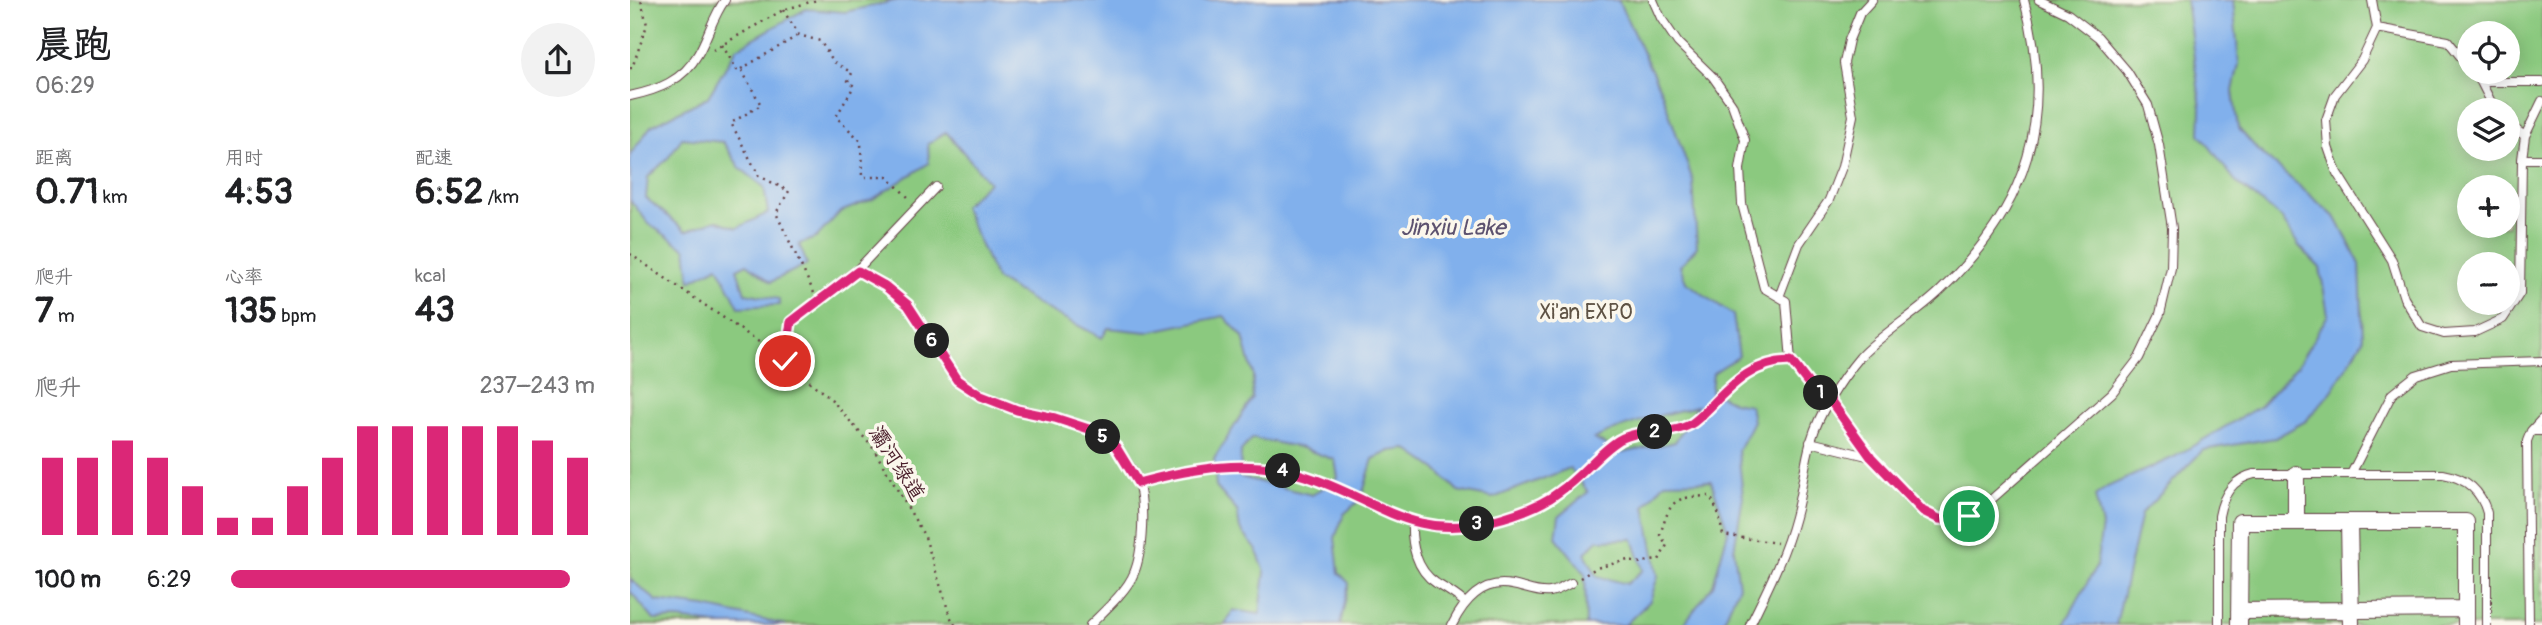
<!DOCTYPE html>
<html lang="zh">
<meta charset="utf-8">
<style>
:root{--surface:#fff;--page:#f2f2f2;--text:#202124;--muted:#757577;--accent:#db2777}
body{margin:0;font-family:Pangolin,"LXGW WenKai TC",sans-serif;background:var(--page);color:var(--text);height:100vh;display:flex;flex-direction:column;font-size:26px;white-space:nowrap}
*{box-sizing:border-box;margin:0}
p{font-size:23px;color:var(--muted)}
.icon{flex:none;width:38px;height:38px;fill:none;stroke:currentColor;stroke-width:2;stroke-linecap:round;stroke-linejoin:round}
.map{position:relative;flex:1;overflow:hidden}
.panel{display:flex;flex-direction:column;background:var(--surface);width:630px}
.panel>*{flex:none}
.controls{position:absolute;left:1827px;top:21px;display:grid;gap:14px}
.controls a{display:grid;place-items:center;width:63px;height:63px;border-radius:50%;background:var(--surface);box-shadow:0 4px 18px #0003;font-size:35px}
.pin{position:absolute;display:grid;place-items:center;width:60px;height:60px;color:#fff;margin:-30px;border:4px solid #fff;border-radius:50%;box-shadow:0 2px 7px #0007}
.km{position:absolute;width:35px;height:35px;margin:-18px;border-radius:50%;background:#222;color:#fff;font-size:19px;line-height:35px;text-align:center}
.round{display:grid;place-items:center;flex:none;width:74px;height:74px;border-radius:37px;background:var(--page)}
.overview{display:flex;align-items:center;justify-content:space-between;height:119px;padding:0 35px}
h1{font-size:38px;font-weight:700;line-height:52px}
.stats{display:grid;grid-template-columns:repeat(3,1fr);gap:10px;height:119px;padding:7px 35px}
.stats div{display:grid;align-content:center}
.stats b{font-size:35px;font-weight:700}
.stats small{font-size:19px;font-weight:400}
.stats p{font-size:19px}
.chart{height:196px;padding:14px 35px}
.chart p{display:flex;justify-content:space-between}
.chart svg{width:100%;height:126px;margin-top:7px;stroke:var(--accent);stroke-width:6}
ul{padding:0 35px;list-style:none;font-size:23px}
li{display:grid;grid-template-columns:112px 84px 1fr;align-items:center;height:52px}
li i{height:18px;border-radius:9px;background:var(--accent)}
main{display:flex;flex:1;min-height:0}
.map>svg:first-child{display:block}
.green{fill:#8bc97f;stroke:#6a7455;stroke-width:2;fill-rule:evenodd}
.water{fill:#81b0ec;stroke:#66688c;stroke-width:2;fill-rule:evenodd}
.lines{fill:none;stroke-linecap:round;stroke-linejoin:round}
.lane-casing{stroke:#633d44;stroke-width:10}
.street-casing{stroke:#633d44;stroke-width:18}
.path{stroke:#633d44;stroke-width:2.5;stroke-dasharray:2 5;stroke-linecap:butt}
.lane{stroke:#fff;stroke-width:8}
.street{stroke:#fff;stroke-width:16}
.route-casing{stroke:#fff;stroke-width:14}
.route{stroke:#db2777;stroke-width:9}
.labels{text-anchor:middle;stroke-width:7;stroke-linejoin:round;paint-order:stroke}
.park-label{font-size:21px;fill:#5e5244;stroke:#fbf7ec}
.street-label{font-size:21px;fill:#4a1f2b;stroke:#fbf7ec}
.water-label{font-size:23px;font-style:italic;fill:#5d526f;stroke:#fbf7ec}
</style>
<main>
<section class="panel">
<div class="overview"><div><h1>晨跑</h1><p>06:29</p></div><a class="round"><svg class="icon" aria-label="share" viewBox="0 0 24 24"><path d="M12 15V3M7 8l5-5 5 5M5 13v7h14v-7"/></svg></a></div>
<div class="stats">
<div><p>距离</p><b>0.71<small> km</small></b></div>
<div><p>用时</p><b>4:53</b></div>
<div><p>配速</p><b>6:52<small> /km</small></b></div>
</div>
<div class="stats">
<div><p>爬升</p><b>7<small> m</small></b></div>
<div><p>心率</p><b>135<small> bpm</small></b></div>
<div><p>kcal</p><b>43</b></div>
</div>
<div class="chart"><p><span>爬升</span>237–243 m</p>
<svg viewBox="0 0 160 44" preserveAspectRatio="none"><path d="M5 44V17M15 44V17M25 44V11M35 44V17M45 44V27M55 44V38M65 44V38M75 44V27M85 44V17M95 44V6M105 44V6M115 44V6M125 44V6M135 44V6M145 44V11M155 44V17"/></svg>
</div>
<ul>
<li><b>100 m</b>6:29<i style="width:93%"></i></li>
</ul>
</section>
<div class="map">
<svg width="1912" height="625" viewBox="0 0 1912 625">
<rect width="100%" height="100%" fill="#fbf7ec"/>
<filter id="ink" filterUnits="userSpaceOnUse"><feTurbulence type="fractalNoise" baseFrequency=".0143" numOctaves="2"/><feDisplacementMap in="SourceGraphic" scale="14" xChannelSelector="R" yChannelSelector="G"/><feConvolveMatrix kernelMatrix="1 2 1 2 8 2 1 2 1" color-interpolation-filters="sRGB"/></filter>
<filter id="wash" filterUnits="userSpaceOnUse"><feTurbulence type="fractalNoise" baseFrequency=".00686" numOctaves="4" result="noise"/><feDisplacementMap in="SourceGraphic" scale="28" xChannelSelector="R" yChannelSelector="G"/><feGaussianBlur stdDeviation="1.57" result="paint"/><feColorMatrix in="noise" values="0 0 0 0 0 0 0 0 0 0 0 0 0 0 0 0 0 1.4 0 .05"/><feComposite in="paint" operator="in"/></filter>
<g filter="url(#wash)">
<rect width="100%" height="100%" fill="#efe9cf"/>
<!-- green -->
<path class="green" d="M0,0H1912V625H0ZM1839,33H1878V72H1839ZM1839,110H1878V149H1839ZM1839,187H1878V226H1839ZM1839,264H1878V303H1839Z"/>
<!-- water -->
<path class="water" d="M268,0H988L1032,93L1063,181L1067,247L1050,266L1056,282L1103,315L1109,356L1083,373L1081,391L1103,402L1120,405L1123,421L1108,450L1113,497L1104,550L1109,586L1092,625H1053L1083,585L1098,531L1081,481L1035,482L1015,506L1028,576L1020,601L995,625H956L955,573L926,537L929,516L958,492L940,468L863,498L828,491L806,469L777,449L760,451L743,459L731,499L714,514L705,538L709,573L719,583L710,625H595L603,610L630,614L635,572L626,549L610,529L607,511L586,487L584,459L622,398L623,374L613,337L594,316L517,332L478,328L472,338L416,309L366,279L333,206L359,182L316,132L298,144L299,163L243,199L210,212L186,238L169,244L177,264L141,282L117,264L107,269L115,293L149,299V305L109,307L88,266L60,281L56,249L19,224L0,200V155L21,126L78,97L107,48L176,9L215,12ZM52,138L93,142L110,168L134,187L138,213L107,228L86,220L56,231L16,198L18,177L38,158ZM1067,406L1045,442L992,453L964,439C996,423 1033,415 1067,406ZM622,438L672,448L705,460L708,478L682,495L610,477L611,451ZM1003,539L1013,570L997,584L967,576L955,553L968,540Z
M1556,0H1603L1609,64L1603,91L1608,128L1629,151L1706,218L1730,264L1733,340L1702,391L1676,421L1645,438L1573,450L1511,514L1486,625H1434L1466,567L1472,526L1465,496L1477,487L1544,457L1630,406L1668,365L1698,315L1690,268L1669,246L1651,218L1607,183L1570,134L1571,108Z
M0,579L27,601L75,607L156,625H92L47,619L24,620L0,591Z"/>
</g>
<g filter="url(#ink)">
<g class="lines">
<defs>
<path id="lane" d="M1023,0L1031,18L1048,43L1083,77L1102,104L1115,140L1110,169L1112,204L1134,288L1156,301L1161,361
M1742,0L1747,28L1732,60L1705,95L1696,120L1698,147L1707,173L1762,260L1774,298L1792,327L1814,334L1845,332L1873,319L1890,293L1892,159H1912
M1747,28L1818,41L1839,67
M1843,72L1851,82L1865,110
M1851,82H1912
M0,96C28,90 53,81 68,54C78,37 83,16 95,0
M1878,124L1895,136L1892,159
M1895,136L1912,101
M227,270C267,293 279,304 304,342C312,355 319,373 330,382C370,414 420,410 464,431C481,439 502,465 508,483C515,504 513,552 504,573C497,591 474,611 460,625
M1149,297L1169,244L1199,200L1212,167L1223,116L1214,63L1219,40L1230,13L1242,0
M155,361L161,322L227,270L306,187
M1912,419L1901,431H1912
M1180,442L1241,457
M1721,474L1762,394L1786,375L1821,364L1912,361
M508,483C563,468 619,458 675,476C745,498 782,542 861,521C884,515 910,507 929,492C951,476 967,454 989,440C1011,427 1039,437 1061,424C1070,419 1077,409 1084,402C1106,379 1128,361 1161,361L1178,383L1200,400L1241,457L1293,511L1309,519L1326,520L1339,515L1363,498L1482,393L1509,358L1530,314L1541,268L1542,228L1529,145L1518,105L1497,71L1468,37L1438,14L1409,0
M782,522C781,544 786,570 806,583C816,589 825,594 834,602
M822,625C834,601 852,579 882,585C894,587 908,594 920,592C927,591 935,586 941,583
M1120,625C1137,590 1155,555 1165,517C1177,473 1173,443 1199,401C1208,386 1219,370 1230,357C1251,334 1288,313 1312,289C1398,206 1426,116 1394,0
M1589,625V516C1593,495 1602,479 1624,474H1813C1836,478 1851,490 1857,513V625
M1899,625L1897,441L1901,431"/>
<path id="street" d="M1666,522V474
M1719,522L1721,625
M1609,611L1836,609
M1609,625L1610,522H1836V625"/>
</defs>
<!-- lane casing -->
<use href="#lane" class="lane-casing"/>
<!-- street casing -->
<use href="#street" class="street-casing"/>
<!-- path -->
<path class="path" d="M153,10L169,35L190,41L204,62L222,73L218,81L224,86L206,117L231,141L232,177H257L280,199
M92,45L107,70L111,69L131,105L101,123L129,176L159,191L146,213L184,293
M83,50L153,10L187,0
M0,68H2L17,25L11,0
M111,69L169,35
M0,254L145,353
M163,368L202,400L243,448L295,537L320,616L325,625
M950,578L966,568L998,560L1006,563L1029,560L1037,545L1030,535C1041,500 1042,497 1080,496L1088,512L1093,535L1147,543"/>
<!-- lane -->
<use href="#lane" class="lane"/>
<!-- street -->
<use href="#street" class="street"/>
</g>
</g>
<g class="lines" filter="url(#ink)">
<defs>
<path id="route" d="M155,361L161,322L228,271L255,286L278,305L327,380L351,396L387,410L425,418L465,431L486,447L508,483C563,468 619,458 675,476C745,498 782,542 861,521C884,515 910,507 929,492C951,477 967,454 989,440C1011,427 1039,437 1061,424C1068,420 1075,412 1081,406C1104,382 1126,361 1161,361L1178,383L1200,400L1241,457L1293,511L1309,519L1326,520L1339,516"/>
</defs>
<!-- route casing -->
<use href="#route" class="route-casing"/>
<!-- route -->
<use href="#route" class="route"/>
</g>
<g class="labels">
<!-- park labels -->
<g class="park-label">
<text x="956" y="319">Xi'an EXPO</text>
</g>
<!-- street labels -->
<g class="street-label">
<text transform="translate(267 463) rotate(57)" y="7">灞河绿道</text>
</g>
<!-- water labels -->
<g class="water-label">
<text x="823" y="235">Jinxiu Lake</text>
</g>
</g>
</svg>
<div class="controls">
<a><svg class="icon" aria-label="locate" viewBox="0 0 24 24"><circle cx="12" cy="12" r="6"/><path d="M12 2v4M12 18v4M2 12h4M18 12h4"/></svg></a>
<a><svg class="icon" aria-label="layers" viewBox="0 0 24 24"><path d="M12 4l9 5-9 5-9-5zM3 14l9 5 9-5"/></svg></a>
<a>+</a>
<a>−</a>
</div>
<div class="pin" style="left:1339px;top:516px;background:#1e9e55"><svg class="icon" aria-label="arrive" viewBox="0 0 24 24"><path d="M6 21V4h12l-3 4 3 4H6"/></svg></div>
<div class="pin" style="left:155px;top:361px;background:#d93025"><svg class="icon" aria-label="check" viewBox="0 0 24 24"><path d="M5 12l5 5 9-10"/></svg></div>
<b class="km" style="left:1191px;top:393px">1</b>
<b class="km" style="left:1025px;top:432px">2</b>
<b class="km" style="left:847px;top:524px">3</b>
<b class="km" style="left:653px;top:471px">4</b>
<b class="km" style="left:473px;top:437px">5</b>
<b class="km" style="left:302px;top:341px">6</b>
</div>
</main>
